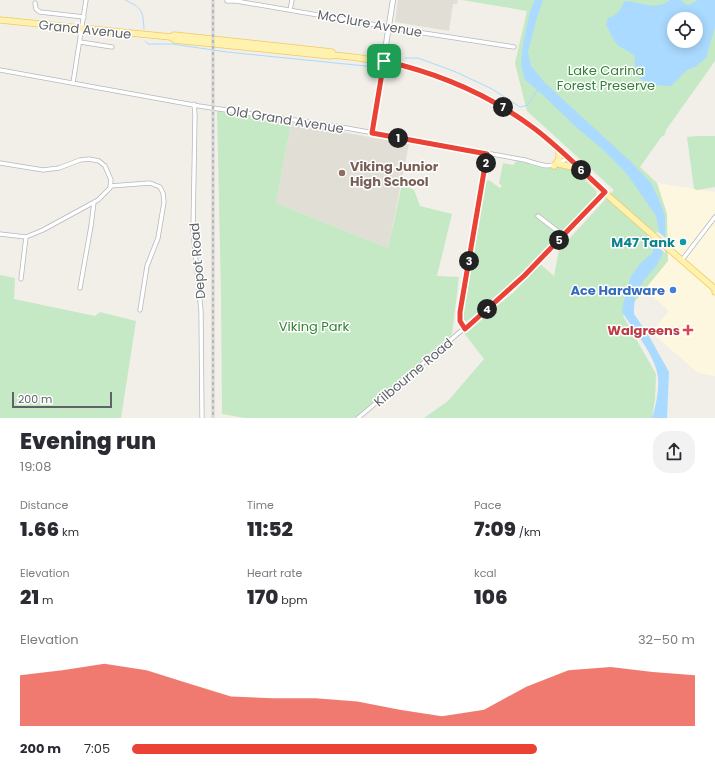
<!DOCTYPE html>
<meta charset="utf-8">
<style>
:root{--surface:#fff;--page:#f2f2f3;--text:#2b2b33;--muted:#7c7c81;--accent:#ea4335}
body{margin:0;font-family:Poppins,sans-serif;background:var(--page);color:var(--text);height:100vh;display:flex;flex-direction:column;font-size:15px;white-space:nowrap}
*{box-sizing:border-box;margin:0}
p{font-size:13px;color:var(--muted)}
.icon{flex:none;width:22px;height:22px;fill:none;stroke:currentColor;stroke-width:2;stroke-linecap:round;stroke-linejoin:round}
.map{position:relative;height:418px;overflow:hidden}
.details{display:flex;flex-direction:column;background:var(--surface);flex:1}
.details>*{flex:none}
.fabs{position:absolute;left:667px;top:12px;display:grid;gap:8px}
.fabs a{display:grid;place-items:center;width:36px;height:36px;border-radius:50%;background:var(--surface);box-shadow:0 2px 10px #0003;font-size:20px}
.scale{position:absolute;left:12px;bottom:10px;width:100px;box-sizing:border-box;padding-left:4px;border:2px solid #5f6368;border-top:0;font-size:11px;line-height:14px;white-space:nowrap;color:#5f6368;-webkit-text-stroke:3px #fff;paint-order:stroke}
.pin{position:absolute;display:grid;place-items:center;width:34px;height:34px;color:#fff;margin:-17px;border-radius:8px;box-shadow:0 2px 6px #0006}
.km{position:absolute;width:20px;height:20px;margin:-10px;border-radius:50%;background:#222;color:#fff;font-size:11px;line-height:20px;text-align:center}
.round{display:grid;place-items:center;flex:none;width:42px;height:42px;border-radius:16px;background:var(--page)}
.head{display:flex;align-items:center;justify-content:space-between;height:68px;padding:0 20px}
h1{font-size:22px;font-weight:800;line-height:30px}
.stats{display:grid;grid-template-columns:repeat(3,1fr);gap:6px;height:68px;padding:4px 20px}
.stats div{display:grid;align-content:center}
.stats b{font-size:20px;font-weight:800}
.stats small{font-size:11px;font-weight:400}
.stats p{font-size:11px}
.chart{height:112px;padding:8px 20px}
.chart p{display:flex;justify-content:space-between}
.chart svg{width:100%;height:72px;margin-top:4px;fill:var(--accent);opacity:.7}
ul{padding:0 20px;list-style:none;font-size:13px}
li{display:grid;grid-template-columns:64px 48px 1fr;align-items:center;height:30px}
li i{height:10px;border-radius:5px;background:var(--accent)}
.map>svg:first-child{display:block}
.commercial{fill:#fef7e0}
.education{fill:#e1ded6}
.green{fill:#c5e8c5;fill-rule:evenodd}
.water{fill:#aadaff;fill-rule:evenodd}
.pier{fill:#f1efe8}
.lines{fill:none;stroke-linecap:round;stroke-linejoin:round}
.stream{stroke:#aadaff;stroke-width:1}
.minor-casing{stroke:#b5b8bc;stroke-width:5}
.tertiary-casing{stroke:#b5b8bc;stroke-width:6}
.primary-casing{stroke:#f2c960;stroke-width:7}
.minor{stroke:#fff;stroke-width:3.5}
.tertiary{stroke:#fff;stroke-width:4.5}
.primary{stroke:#fff2af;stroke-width:5.5}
.rail-casing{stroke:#b6b7b8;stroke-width:2.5}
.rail{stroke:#fff;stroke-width:1;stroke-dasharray:3;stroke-linecap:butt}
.route-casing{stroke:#fff;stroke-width:8}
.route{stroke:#ea4335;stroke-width:5}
.education-dot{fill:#8d6e63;stroke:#fff;stroke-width:1.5}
.culture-dot{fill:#0f9aa8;stroke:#fff;stroke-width:1.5}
.shop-dot{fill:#3f7fe0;stroke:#fff;stroke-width:1.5}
.health-dot{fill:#e0444e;stroke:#fff;stroke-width:1.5}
.labels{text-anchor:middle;stroke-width:3;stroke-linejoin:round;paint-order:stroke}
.street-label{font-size:13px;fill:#5f6368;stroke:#fff}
.park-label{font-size:13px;fill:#348238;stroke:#fff}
.education-label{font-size:13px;font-weight:bold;fill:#785e54;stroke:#fff;text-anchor:start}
.culture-label{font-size:13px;font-weight:bold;fill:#0d838f;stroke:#fff;text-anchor:end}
.shop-label{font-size:13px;font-weight:bold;fill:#366cbe;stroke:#fff;text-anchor:end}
.health-label{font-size:13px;font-weight:bold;fill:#be3a42;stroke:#fff;text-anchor:end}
</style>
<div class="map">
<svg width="715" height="418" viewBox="0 0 715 418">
<rect width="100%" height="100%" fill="#f1efe8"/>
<!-- commercial -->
<path class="commercial" d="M657,183L715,192V376L698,373L651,332L669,311L644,288L667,214Z"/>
<!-- education -->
<path class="education" d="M398,0H458L457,4H453L449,31L395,22Z
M291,123L409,144L388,248L276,203Z"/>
<!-- green -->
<path class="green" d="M462,0H715V61L666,130L664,136H662L640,167L657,183L667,214L668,261L623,316L656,374L655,399L652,418H424L448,401L484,359L464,333L514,292L540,264L554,276L559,250L614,190L527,111L515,63L527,11ZM674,19H696V41H674Z
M217,111L291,123L276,203L388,248L402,184L414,190L420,206L452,214L437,276L459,277L452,334L354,418H245L222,414L221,293Z
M698,136H715V187L697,190L694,189L687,137Z
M517,161L546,168L559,167L574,169L596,191L597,196L594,200L516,281L470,321L467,322L462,318L463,305L484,183L487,180L490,181L500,188L502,186L499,183L503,163L513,165Z
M0,275L15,278L14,299L95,316L100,312L136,321L121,418H0Z"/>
<!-- water -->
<path class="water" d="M535,0H543L536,21L528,52L531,66L545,83L630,161L651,183L660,202L665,216V237L663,253L657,265L644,280L635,296L634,308V314L649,336L669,372L667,418H652C656,405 659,391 658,378C657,358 633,329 622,312L623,304L631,276L640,264L652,253L659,230L656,216L627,174L600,147L576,127L542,94L525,80L521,65L523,44L530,12Z
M669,0H681C689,9 691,3 698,0C702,0 710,0 715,0V27L706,58L695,67L687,70L671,86C660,86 640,84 636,72C634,67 636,61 634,56C631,52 623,49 619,46C612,41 611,32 606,25L608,18C618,16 620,9 625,1C643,2 652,11 669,1ZM674,19H696V41H674Z"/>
<!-- pier -->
<path class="pier" d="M657,231L667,239L665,253L653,243Z"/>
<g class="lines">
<!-- stream -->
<path class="stream" d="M125,0C142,8 143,10 144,29
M145,41L148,44H172L227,52L375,67
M405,58H418L456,72L492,89L520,107L528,105L537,90"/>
<defs>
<path id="minor" d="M227,1H236L417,32L514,47
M35,3L36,9L40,12L84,17
M290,10L292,0
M80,42L112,47
M0,70L199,106L335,126L525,160C545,166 549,170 568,158
M73,83L86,0
M194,104L195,115L193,230L201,311L202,418
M0,163L43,170L59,168L80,160L89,159L99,161L105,166L111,180L110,188L98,200L43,230L26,237L0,234
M110,186L150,183L160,187L163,193L164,202L158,238L147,266L140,310
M538,216L564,236
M682,260L715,217
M21,279L26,237
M80,288L91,226L94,202
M465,329L461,321L460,312L487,154
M358,418L500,298L524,276L605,192"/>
<path id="tertiary" d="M372,133L393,0"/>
<path id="primary" d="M0,20L171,37L175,40L331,56L333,55C406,61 477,84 535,129C560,149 582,172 605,193C641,225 678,257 715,289V292
M171,37L174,35L332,52L333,55
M559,164L577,168
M554,166L559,159V150"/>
</defs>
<!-- minor casing -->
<use href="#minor" class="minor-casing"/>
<!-- tertiary casing -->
<use href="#tertiary" class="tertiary-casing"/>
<!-- primary casing -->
<use href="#primary" class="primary-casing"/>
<!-- minor -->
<use href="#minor" class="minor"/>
<!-- tertiary -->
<use href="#tertiary" class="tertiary"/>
<!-- primary -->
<use href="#primary" class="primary"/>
<defs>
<path id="rail" d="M213,418V0"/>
</defs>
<!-- rail casing -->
<use href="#rail" class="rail-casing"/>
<!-- rail -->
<use href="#rail" class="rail"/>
</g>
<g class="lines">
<defs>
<path id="route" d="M384,61C438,73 490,95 535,129C560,148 582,171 605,192L524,276L465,329L460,321V312L487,154L372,133Z"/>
</defs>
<!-- route casing -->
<use href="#route" class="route-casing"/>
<!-- route -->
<use href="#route" class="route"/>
</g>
<!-- markers -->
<circle class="education-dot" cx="342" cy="173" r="4"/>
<circle class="culture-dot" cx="683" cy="242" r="4"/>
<circle class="shop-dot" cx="673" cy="290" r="4"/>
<path class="health-dot" d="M686 324h4v4h4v4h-4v4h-4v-4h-4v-4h4z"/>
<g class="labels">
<!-- street labels -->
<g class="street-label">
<text transform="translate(370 23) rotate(10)" y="5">McClure Avenue</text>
<text transform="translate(85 29) rotate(6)" y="5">Grand Avenue</text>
<text transform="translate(285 119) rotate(9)" y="5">Old Grand Avenue</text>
<text transform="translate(197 261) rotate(-95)" y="5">Depot Road</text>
<text transform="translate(413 372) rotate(-40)" y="5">Kilbourne Road</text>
</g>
<!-- park labels -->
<g class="park-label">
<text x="606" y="75">Lake Carina<tspan x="606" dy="15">Forest Preserve</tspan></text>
<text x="314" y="331">Viking Park</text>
</g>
<!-- education labels -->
<g class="education-label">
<text x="350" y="171">Viking Junior<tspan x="350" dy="15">High School</tspan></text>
</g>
<!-- culture labels -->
<g class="culture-label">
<text x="675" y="247">M47 Tank</text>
</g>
<!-- shop labels -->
<g class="shop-label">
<text x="665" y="295">Ace Hardware</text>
</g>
<!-- health labels -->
<g class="health-label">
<text x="680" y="335">Walgreens</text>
</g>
</g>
</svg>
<div class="fabs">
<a><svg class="icon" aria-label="locate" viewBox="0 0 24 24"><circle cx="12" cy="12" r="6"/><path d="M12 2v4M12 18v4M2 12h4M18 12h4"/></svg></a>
</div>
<div class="scale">200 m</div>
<div class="pin" style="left:384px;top:61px;background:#1e9e55"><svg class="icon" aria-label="arrive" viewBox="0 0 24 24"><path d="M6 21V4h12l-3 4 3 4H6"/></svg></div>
<b class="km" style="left:398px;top:138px">1</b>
<b class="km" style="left:486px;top:163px">2</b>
<b class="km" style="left:469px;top:261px">3</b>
<b class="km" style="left:487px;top:309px">4</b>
<b class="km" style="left:559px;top:240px">5</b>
<b class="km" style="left:581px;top:170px">6</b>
<b class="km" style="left:503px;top:107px">7</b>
</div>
<section class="details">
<div class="head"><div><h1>Evening run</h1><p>19:08</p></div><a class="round"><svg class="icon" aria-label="share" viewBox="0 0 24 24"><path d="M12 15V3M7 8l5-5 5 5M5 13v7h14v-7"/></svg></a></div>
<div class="stats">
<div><p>Distance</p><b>1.66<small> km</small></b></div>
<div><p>Time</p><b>11:52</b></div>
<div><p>Pace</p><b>7:09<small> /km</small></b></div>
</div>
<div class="stats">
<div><p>Elevation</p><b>21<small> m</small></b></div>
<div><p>Heart rate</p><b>170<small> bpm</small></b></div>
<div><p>kcal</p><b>106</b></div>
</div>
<div class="chart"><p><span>Elevation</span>32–50 m</p>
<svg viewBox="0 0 160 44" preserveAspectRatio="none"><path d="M0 44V13L10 10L20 6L30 10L40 18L50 26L60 27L70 27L80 29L90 34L100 38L110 34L120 20L130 10L140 8L150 11L160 13V44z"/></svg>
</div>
<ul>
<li><b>200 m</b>7:05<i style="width:72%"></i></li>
</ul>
</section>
